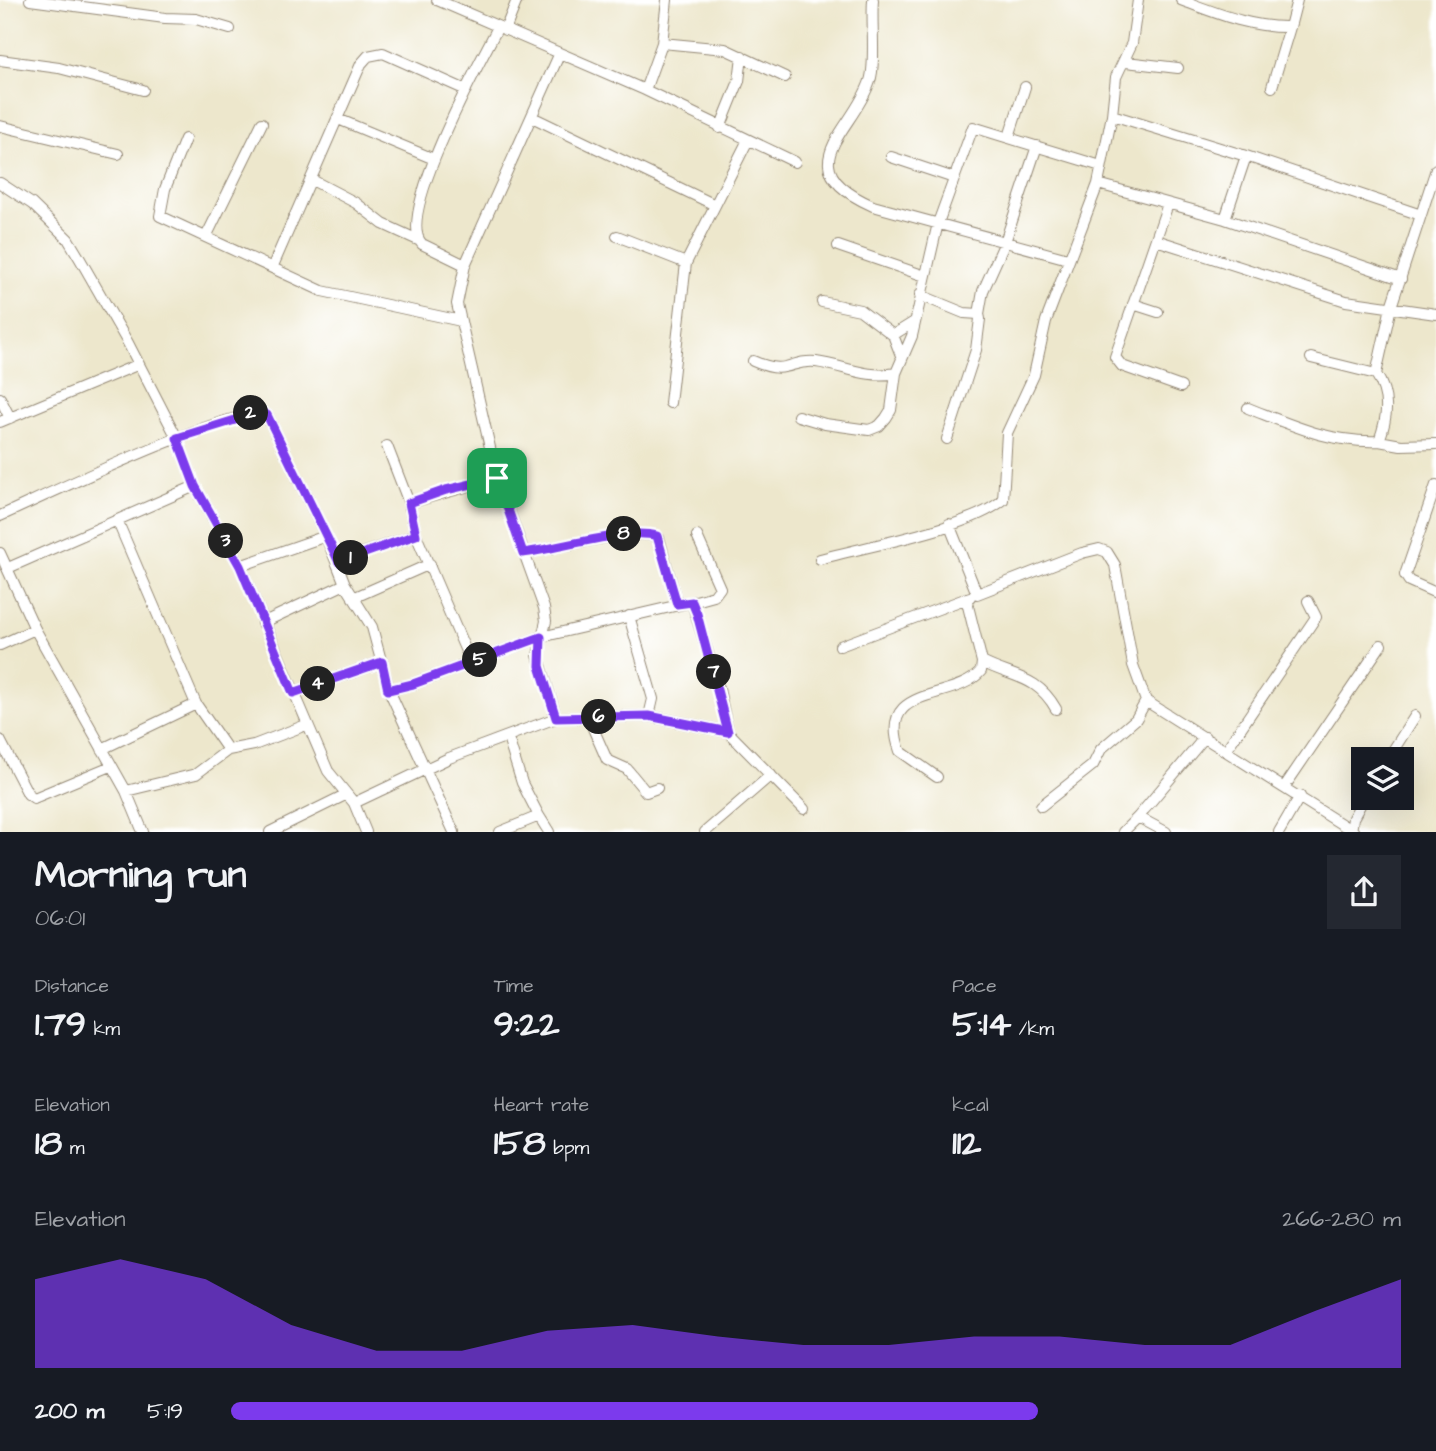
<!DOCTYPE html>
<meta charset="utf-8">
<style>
:root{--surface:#171b24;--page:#242831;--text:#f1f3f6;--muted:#9ea1a6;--accent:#7c3aed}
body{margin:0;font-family:"Architects Daughter",sans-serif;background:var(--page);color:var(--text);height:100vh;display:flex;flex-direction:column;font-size:26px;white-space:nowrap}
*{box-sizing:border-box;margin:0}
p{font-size:23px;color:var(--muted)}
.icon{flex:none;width:38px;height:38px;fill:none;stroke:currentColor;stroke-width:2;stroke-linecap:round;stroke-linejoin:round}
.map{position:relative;height:832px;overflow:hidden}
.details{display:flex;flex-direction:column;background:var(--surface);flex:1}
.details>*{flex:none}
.buttons{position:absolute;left:1351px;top:747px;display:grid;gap:14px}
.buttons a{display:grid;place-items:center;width:63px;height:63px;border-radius:0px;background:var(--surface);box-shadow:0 7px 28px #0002;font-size:35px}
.pin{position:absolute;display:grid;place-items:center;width:60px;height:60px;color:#fff;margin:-30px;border-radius:14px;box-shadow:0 4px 10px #0006}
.km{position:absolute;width:35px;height:35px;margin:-18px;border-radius:50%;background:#222;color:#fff;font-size:19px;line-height:35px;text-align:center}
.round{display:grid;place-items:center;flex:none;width:74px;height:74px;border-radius:0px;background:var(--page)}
.headline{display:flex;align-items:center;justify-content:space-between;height:119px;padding:0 35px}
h1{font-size:38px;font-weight:800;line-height:52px}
.figures{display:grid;grid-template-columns:repeat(3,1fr);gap:10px;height:119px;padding:7px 35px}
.figures div{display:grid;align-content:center}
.figures b{font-size:35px;font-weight:800}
.figures small{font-size:19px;font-weight:400}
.figures p{font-size:19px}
.chart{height:196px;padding:14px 35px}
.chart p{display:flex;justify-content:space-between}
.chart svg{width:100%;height:126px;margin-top:7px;fill:var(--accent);opacity:.7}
ul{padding:0 35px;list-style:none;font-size:23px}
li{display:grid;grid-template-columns:112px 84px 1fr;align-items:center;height:52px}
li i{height:18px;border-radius:9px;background:var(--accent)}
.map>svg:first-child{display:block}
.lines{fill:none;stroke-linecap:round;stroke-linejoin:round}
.minor-casing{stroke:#948875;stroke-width:12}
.minor{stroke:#fff;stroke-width:10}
.route-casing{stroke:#fff;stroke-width:14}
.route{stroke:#7c3aed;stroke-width:9}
</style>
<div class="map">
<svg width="1436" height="832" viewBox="0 0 1436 832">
<rect width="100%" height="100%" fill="#fff"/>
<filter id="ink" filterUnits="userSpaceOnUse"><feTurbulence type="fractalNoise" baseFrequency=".0143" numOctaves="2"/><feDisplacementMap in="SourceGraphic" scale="14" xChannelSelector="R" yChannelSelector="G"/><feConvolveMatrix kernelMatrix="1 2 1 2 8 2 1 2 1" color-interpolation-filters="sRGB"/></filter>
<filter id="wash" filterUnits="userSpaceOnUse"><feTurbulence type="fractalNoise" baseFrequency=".00686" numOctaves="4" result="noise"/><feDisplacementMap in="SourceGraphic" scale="28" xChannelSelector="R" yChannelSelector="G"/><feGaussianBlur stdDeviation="1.57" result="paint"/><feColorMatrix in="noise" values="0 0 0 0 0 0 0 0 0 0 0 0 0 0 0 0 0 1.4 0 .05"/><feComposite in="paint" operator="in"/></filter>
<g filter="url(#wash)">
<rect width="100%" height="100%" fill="#ede7cc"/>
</g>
<g filter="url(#ink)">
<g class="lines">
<defs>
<path id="minor" d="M30,0L165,18L196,19L230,29
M437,0L645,90L662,43L667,0
M873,0C871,21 876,64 870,81C853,132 785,167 873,206L1068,259
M1181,0C1217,13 1251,28 1290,27L1297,0
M505,30L517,0
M662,43L725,49L785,77
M0,60L59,68L143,90
M1126,62L1178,68
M1272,87L1290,27
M645,90L795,162
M1112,115L1246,156L1421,215
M532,117L715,205
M338,119L434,159
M0,126L118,154
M720,128L739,81L742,56
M1009,137L1025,87
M185,139L165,189L160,216L322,291L461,321
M891,157L954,178
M312,180L356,203L383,224L418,240
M0,183L32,204L68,239L80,259L128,343L177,438L195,486L240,566L328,771L354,803
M1098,184L1112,115L1116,77L1132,43L1138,0
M1168,204L1115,357L1122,366L1181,387
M1225,219L1246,156
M617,236L686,263
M206,237L262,123
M1156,240L1346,301L1436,314
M838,246L925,276
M465,265L422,244C395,216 481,60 498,27
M272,268L361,64L368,56L383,53L466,90
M920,295L964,313L979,314L980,319L976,350L947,439
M822,302L860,310L893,335L914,322
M1133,304L1158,312
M979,314L983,291L1005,242L1037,146
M893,335L902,358
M1311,358L1376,374L1391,307L1436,169
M753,361C790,377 789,359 816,362C845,366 867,379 896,373
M1376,374C1390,395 1388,417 1379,441L1401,445L1436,444
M0,398L10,418
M670,403L686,263L747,142
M1248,408C1294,426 1329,443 1379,441
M798,416L825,424L869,430L879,426L886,418L891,410L896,373L912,336L938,223L973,127L1101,166
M0,422L137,365
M1436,485L1405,575L1409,581L1436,593
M409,503L497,478
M0,516C38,499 240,402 267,415L326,536
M117,520L196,704L228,750
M949,524L977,594L1082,553L1099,549L1107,552L1115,565L1133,665L1146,701L1354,832
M416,535L471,663
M0,553L35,629L126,791L143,832
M523,553C550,550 641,525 659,538L677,604
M820,559C866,546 968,529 1003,500L1007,433L1034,375L1046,321L1098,184L1225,219L1401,279
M339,561L416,535L409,503L387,446
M240,566L326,536L345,584L372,627L389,690
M8,568L195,486
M353,598L430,564
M692,602L714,596L720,588L697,536
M629,616L653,699L649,716
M262,623L345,584
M0,645L35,629
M840,646L970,597
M982,662C1013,678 1037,675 1056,709
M293,693L382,662
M588,717L607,760L627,769L646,792L657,788
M556,718L649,716L728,732L804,809
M508,738L522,783L539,816
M0,740L28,794L34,798L111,766
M102,749L196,704
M1226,750L1316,617L1308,601
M1387,760L1415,716
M937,777L900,751C876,683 954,703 981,671L982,662L966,598
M1285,786L1381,645
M126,791L196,774L228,750L254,745L306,725
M1041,806L1093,765L1101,749L1136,719L1146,701
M1138,817L1205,737
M270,832L345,795
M366,832L354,803L449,758L556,718L538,655L546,621L544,608L497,478L457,304L465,265L559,55
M454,832L389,690L413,684L541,637L692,602L719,689L728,732
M500,832L539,816L549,832
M705,832L771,775
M1123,832L1138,817L1166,832
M1279,832L1300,796
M1351,832L1353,818L1364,798"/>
</defs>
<!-- minor casing -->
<use href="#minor" class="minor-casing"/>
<!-- minor -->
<use href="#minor" class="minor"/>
</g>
</g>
<g class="lines" filter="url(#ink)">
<defs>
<path id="route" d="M261,412L267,415L339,562L416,535L409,503L446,490L497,478L523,553C558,549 627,527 657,536L677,604L692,602L697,614L728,732L649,716L556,718L540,666L541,637L413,684L388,690L382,662L293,693L240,566L195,486L177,438Z"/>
</defs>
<!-- route casing -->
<use href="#route" class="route-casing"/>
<!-- route -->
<use href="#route" class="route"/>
</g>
</svg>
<div class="buttons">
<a><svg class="icon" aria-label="layers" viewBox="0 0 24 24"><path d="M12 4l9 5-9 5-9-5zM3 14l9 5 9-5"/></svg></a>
</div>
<div class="pin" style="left:497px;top:478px;background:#1e9e55"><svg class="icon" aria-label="arrive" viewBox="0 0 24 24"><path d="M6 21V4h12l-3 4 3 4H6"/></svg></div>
<b class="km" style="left:351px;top:558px">1</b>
<b class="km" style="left:251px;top:413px">2</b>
<b class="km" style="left:226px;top:541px">3</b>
<b class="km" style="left:318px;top:684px">4</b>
<b class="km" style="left:480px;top:660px">5</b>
<b class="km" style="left:599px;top:717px">6</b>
<b class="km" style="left:714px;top:672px">7</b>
<b class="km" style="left:624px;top:534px">8</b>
</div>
<section class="details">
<div class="headline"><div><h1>Morning run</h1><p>06:01</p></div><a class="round"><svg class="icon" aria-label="share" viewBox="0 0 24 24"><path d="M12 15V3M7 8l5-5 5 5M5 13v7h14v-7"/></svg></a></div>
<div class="figures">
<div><p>Distance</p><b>1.79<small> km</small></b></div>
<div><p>Time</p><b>9:22</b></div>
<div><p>Pace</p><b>5:14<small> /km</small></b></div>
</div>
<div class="figures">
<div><p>Elevation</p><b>18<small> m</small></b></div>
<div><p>Heart rate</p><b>158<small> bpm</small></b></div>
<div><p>kcal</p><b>112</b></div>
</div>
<div class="chart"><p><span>Elevation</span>266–280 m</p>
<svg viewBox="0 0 160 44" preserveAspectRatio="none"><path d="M0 44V13L10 6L20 13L30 29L40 38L50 38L60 31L70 29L80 33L90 36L100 36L110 33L120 33L130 36L140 36L150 24L160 13V44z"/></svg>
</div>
<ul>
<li><b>200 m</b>5:19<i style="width:69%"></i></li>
</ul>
</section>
